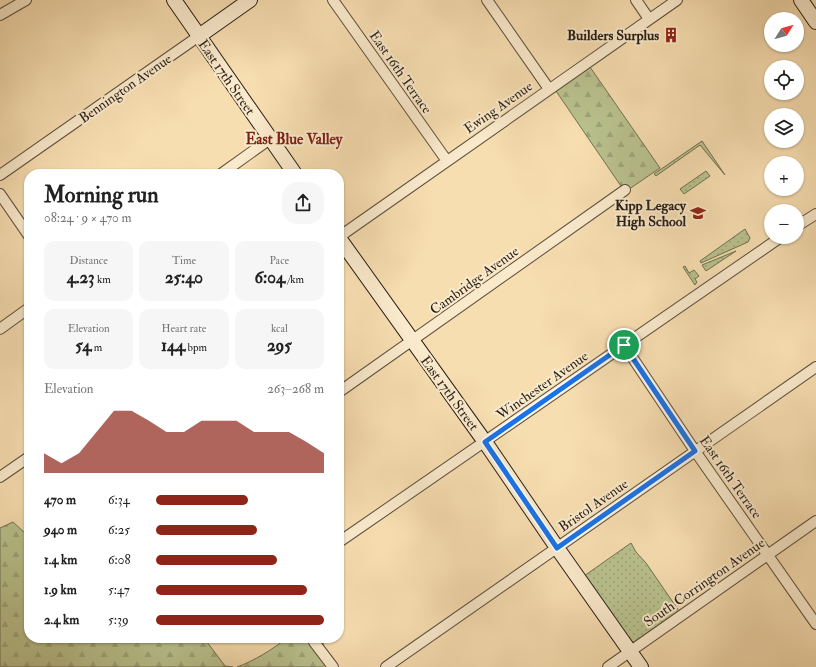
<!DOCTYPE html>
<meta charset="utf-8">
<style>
:root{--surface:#fff;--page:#f6f6f6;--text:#222;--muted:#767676;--accent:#8f2418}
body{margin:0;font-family:"IM FELL Double Pica",serif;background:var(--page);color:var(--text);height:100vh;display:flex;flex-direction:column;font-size:15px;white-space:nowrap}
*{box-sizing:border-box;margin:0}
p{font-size:13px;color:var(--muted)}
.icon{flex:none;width:22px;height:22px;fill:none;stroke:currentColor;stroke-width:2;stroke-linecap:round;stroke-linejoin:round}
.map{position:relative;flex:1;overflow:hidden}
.sheet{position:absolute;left:24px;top:169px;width:320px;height:474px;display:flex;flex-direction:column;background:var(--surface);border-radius:16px;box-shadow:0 1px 3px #0004}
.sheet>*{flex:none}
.needle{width:26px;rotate:53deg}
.buttons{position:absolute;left:764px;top:12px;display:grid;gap:8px}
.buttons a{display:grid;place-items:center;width:40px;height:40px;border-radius:50%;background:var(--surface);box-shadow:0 1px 3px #0004;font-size:20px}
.pin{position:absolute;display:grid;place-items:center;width:34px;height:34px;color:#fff;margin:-17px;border:2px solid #fff;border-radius:50%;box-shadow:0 1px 4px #0007}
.round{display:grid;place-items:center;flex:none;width:42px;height:42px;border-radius:16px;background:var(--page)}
.summary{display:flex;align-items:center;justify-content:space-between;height:68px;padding:0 20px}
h1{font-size:22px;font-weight:700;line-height:30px}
.metrics{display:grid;grid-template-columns:repeat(3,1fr);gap:6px;height:68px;padding:4px 20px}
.metrics div{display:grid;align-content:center;border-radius:10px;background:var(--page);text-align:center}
.metrics b{font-size:17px;font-weight:700}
.metrics small{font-size:11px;font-weight:400}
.metrics p{font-size:11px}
.chart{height:112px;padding:8px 20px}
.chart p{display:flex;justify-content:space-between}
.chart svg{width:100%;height:72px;margin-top:4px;fill:var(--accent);opacity:.7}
ul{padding:0 20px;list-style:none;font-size:13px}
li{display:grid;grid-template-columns:64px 48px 1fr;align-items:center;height:30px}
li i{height:10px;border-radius:5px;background:var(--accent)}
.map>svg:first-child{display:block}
.grass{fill:url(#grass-dots);stroke:#707052}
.forest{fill:url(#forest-firs);stroke:#707052}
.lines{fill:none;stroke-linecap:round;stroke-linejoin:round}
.street-casing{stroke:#5c4e3d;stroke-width:12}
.secondary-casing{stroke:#281e16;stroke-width:16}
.street{stroke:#faeacc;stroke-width:10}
.secondary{stroke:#faeacc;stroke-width:14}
.route-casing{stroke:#fff;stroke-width:8}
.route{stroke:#1a73e8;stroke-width:5}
.labels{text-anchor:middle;stroke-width:4;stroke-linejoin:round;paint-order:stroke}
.poi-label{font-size:14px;font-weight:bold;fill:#281e16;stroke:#faeacc;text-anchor:end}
.street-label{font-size:14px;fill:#281e16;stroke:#faeacc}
.neighbourhood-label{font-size:15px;font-weight:bold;fill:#7a1f14;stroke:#faeacc}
</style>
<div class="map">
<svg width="816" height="667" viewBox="0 0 816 667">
<defs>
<pattern id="grass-dots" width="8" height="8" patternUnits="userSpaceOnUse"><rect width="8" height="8" fill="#b9c28e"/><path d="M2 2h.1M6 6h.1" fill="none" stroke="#9fa67a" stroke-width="1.8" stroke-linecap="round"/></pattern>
<pattern id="forest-firs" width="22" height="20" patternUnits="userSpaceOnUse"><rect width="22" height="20" fill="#b9c28e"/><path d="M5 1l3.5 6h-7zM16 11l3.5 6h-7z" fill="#9fa67a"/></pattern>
</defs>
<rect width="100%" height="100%" fill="#f7deb1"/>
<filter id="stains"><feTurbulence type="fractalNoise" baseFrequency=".005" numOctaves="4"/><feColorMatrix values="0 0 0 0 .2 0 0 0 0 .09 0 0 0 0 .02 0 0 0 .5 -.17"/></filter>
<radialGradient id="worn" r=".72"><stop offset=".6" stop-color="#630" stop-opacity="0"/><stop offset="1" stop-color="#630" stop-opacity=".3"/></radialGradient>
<!-- grass -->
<path class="grass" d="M702,141L725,175L700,145L656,176L654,174Z
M706,171L710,176L684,194L680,189Z
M745,229L750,238L748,242L701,263L700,261Z
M736,251L706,271L702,265Z
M685,266L689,273L694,270L699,276L695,279L697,282L695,285L683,267Z
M631,543L636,552L646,563L679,611L634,642H632L584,576Z"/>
<!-- forest -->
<path class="forest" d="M590,67L660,168L625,192L556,91Z
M13,522L25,533L29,539V638H204L225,666L233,667H0V528Z
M287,638H326L323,644L325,665L322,667H237C254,661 273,649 287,638Z"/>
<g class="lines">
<defs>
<path id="street" d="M333,0L447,161
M487,0L549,89
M636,0L649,19
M0,15L26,0
M221,174L270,139
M0,175L199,36
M0,194L29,236
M797,226L816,214
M339,241L342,235L346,232L677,0
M0,329L29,308
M624,345L695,451L816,624
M339,392L625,190
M0,477L29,457
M339,542L781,237
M314,642L333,667
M386,667L816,367
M608,667L816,521"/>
<path id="secondary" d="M174,0L295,174
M801,0L816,22
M199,36L250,0
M339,238L485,442L560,552L641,667"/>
</defs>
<!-- street casing -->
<use href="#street" class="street-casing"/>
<!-- secondary casing -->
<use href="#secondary" class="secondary-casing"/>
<!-- street -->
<use href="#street" class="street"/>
<!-- secondary -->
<use href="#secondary" class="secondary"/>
</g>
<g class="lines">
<defs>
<path id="route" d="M624,345L695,451L557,548L485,442Z"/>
</defs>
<!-- route casing -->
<use href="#route" class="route-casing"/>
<!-- route -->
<use href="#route" class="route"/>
</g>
<!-- icons -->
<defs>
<symbol id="building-bare" viewBox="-9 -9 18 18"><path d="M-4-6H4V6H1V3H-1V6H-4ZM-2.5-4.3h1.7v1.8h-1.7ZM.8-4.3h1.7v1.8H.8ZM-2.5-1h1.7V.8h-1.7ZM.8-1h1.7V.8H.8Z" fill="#8f2418" stroke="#faeacc" stroke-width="2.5" paint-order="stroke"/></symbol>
<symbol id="school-bare" viewBox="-9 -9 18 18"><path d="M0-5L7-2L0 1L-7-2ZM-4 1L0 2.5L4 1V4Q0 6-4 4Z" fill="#8f2418" stroke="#faeacc" stroke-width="2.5" paint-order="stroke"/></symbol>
</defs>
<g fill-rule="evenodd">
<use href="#building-bare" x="660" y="24" width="22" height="22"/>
<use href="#school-bare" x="687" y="202" width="22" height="22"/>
</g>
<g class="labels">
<!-- poi labels -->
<g class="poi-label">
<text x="659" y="40">Builders Surplus</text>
<text x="686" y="210">Kipp Legacy<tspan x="686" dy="16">High School</tspan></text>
</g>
<!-- street labels -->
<g class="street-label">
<text transform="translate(401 72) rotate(55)" y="5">East 16th Terrace</text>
<text transform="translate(227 77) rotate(55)" y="5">East 17th Street</text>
<text transform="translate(125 88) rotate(-35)" y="5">Bennington Avenue</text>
<text transform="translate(498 107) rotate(-35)" y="5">Ewing Avenue</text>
<text transform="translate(474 280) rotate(-36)" y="5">Cambridge Avenue</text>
<text transform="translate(542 385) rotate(-35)" y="5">Winchester Avenue</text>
<text transform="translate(450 393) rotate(54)" y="5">East 17th Street</text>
<text transform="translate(731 477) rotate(55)" y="5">East 16th Terrace</text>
<text transform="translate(593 505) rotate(-35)" y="5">Bristol Avenue</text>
<text transform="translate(704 582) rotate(-35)" y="5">South Corrington Avenue</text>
</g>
<!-- neighbourhood labels -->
<g class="neighbourhood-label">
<text x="294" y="144">East Blue Valley</text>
</g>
</g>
<rect width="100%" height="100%" filter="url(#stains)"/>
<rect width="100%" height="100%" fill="url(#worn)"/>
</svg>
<div class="buttons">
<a><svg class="needle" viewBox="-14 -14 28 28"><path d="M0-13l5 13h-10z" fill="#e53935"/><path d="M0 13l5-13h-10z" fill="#767676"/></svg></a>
<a><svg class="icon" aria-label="locate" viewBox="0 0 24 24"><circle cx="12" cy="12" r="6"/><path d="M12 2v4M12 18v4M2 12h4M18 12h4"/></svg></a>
<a><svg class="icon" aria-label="layers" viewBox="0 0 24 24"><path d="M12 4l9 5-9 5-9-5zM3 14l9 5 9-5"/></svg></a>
<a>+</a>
<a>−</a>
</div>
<div class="pin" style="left:624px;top:345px;background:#1e9e55"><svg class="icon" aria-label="arrive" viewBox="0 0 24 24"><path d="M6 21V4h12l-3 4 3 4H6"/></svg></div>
<section class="sheet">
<div class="summary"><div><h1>Morning run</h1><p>08:24 · 9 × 470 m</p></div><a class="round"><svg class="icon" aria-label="share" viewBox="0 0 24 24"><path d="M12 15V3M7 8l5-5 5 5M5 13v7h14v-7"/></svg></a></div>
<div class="metrics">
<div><p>Distance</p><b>4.23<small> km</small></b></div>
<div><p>Time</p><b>25:40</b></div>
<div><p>Pace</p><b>6:04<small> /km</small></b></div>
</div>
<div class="metrics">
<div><p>Elevation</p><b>54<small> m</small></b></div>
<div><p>Heart rate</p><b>144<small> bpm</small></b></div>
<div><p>kcal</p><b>295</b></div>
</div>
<div class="chart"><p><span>Elevation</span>263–268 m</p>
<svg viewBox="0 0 160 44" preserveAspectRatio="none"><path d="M0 44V32L10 38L20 32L30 19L40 6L50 6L60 12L70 19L80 19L90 12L100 12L110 12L120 19L130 19L140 19L150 25L160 32V44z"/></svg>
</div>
<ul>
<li><b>470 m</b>6:34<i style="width:55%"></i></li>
<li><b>940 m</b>6:25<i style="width:60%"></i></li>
<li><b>1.4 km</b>6:08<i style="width:72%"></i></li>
<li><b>1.9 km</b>5:47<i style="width:90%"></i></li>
<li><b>2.4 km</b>5:39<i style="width:100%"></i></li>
</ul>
</section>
</div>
